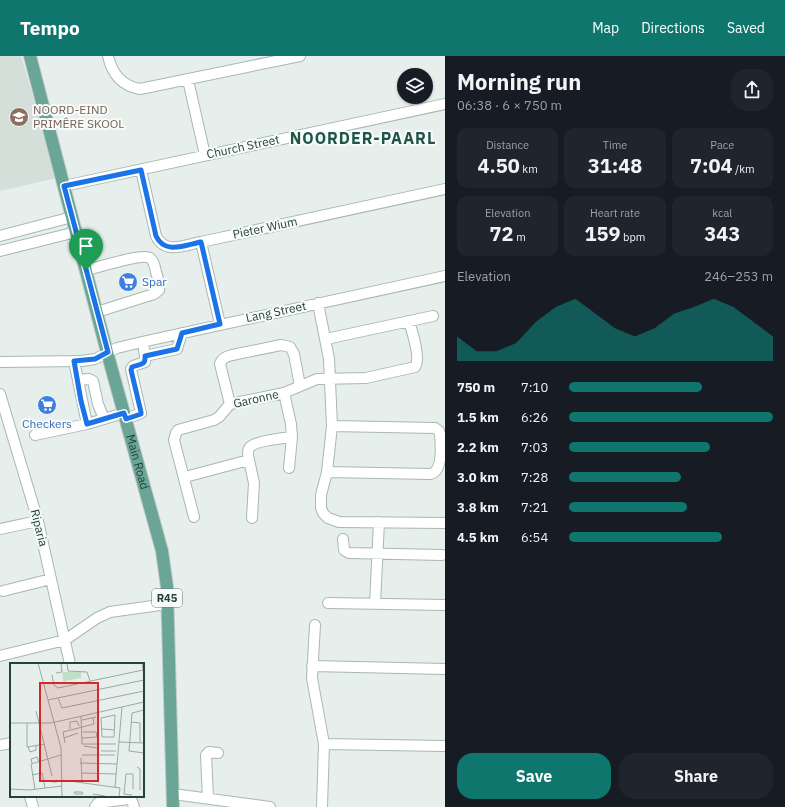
<!DOCTYPE html>
<meta charset="utf-8">
<style>
:root{--surface:#171b24;--page:#20242c;--text:#f1f3f6;--muted:#9ea1a6;--accent:#0f766e}
body{margin:0;font-family:"IBM Plex Sans",sans-serif;background:var(--page);color:var(--text);height:100vh;display:flex;flex-direction:column;font-size:15px;white-space:nowrap}
*{box-sizing:border-box;margin:0}
p{font-size:13px;color:var(--muted)}
.icon{flex:none;width:22px;height:22px;fill:none;stroke:currentColor;stroke-width:2;stroke-linecap:round;stroke-linejoin:round}
.map{position:relative;flex:1;overflow:hidden}
.side{display:flex;flex-direction:column;background:var(--surface);width:340px}
.side>*{flex:none}
.fabs{position:absolute;left:397px;top:12px;display:grid;gap:8px}
.fabs a{display:grid;place-items:center;width:36px;height:36px;border-radius:50%;background:var(--surface);box-shadow:0 1px 3px #0004;font-size:20px}
.pin{position:absolute;display:grid;place-items:center;width:34px;height:34px;color:#fff;margin:-41px -17px;border-radius:50% 50% 50% 0;rotate:-45deg;box-shadow:0 0 4px #0007}
.pin .icon{rotate:45deg}
.round{display:grid;place-items:center;flex:none;width:42px;height:42px;border-radius:16px;background:var(--page)}
.summary{display:flex;align-items:center;justify-content:space-between;height:68px;padding:0 12px}
h1{font-size:22px;font-weight:700;line-height:30px}
.metrics{display:grid;grid-template-columns:repeat(3,1fr);gap:6px;height:68px;padding:4px 12px}
.metrics div{display:grid;align-content:center;border-radius:10px;background:var(--page);text-align:center}
.metrics b{font-size:20px;font-weight:700}
.metrics small{font-size:11px;font-weight:400}
.metrics p{font-size:11px}
.chart{height:112px;padding:8px 12px}
.chart p{display:flex;justify-content:space-between}
.chart svg{width:100%;height:72px;margin-top:4px;fill:var(--accent);opacity:.7}
.button{display:flex;gap:8px;margin-top:auto;padding:8px 12px}
.button a{flex:1;height:46px;border-radius:16px;background:var(--accent);color:#fff;font-size:16px;font-weight:700;line-height:46px;text-align:center}
.button a+a{background:var(--page);color:var(--text)}
ul{padding:0 12px;list-style:none;font-size:13px}
li{display:grid;grid-template-columns:64px 48px 1fr;align-items:center;height:30px}
li i{height:10px;border-radius:5px;background:var(--accent)}
header{display:flex;align-items:center;gap:24px;box-sizing:border-box;height:56px;padding:0 20px;background:var(--accent);color:#fff}
header strong{font-size:19px}
nav{display:flex;gap:22px;margin-inline-start:auto;font-size:14px}
main{display:flex;flex:1;min-height:0}
.map>svg:first-child{display:block}
.built{fill:#d4dfda}
.lines{fill:none;stroke-linecap:round;stroke-linejoin:round}
.minor-casing{stroke:#a8b8b2;stroke-width:12}
.major-casing{stroke:#c2cac8;stroke-width:14}
.minor{stroke:#fff;stroke-width:10}
.major{stroke:#6aa596;stroke-width:12}
.route-casing{stroke:#fff;stroke-width:8}
.route{stroke:#1a73e8;stroke-width:5}
.labels{text-anchor:middle;stroke-width:4;stroke-linejoin:round;paint-order:stroke}
.shield{fill:#f7fbf9;stroke:#637a73;stroke-width:1}
.shield-label{font-size:11px;font-weight:bold;fill:#24423a}
.education-label{font-size:12px;fill:#785e54;stroke:#f7fbf9;text-anchor:start}
.street-label{font-size:12px;fill:#24423a;stroke:#f7fbf9}
.shop-label{font-size:12px;fill:#366cbe;stroke:#f7fbf9;text-anchor:start}
.district-label{font-size:16px;font-weight:bold;letter-spacing:1px;fill:#1f5548;stroke:#f7fbf9}
.inset-road{fill:none;stroke:#98aaa4;stroke-width:1}
.view{fill:#d62828;fill-opacity:0.15;stroke:#d62828;stroke-width:2}
.inset-edge{fill:none;stroke:#24423a;stroke-width:2}
</style>
<header>
<strong>Tempo</strong>
<nav><a>Map</a><a>Directions</a><a>Saved</a></nav>
</header>
<main>
<div class="map">
<svg width="445" height="751" viewBox="0 0 445 751">
<rect width="100%" height="100%" fill="#e6efeb"/>
<!-- built -->
<path class="built" d="M0,0H21L57,122L0,135Z"/>
<g class="lines">
<defs>
<path id="minor" d="M108,0C112,18 122,30 140,33L300,0
M188,24L205,99
M141,114L156,180C165,199 185,189 201,186L445,133
M64,130L445,48
M0,180L72,161
M201,186L220,268
M0,195L76,176
M86,214C97,212 142,197 150,202C154,205 155,211 156,216C158,222 160,228 159,234L154,238L97,256
M318,247L329,303L332,370L327,416L321,439V452L323,457L328,462L339,466L445,467
M326,283L433,260
M144,293L145,300L177,293L182,277
M74,305L87,368
M0,306L82,305L95,303L117,292L142,286L445,220
M78,324L89,323L93,325L98,348L104,363
M284,337L291,368L292,381L289,412
M0,338L38,465L70,608
M230,348L220,308C222,302 226,301 232,299L281,289L290,291L294,298L300,330
M126,363L141,357L131,313L133,310L145,306V300
M35,379L87,368L124,357
M249,404L254,427L252,462
M327,416L430,418C443,416 441,390 440,378L439,375L435,372L332,370
M185,421L249,404C248,400 247,394 250,391C255,385 283,382 292,381
M194,461L174,384L176,377L178,374L214,364L219,361L230,348L284,337L317,323L366,322L415,311C421,303 412,275 409,265
M0,473L38,465
M343,483L344,494L349,497L442,499
M3,535L51,523
M328,547L445,549
M375,548L379,466
M315,569L312,622L324,688L322,751
M0,600L65,584L97,562L110,556L167,548
M312,610L445,613
M324,688L445,690
M0,689L11,687
M173,738L270,751
M30,740L33,751
M208,742L206,699L209,696L218,697
M95,751L98,747L128,743L132,745L134,751"/>
<g id="major">
<path id="s1" d="M30,0L107,296L162,495L167,531L173,751"/>
</g>
</defs>
<!-- minor casing -->
<use href="#minor" class="minor-casing"/>
<!-- major casing -->
<use href="#major" class="major-casing"/>
<!-- minor -->
<use href="#minor" class="minor"/>
<!-- major -->
<use href="#major" class="major"/>
</g>
<g class="lines">
<defs>
<path id="route" d="M141,114L156,180C165,199 185,189 201,186L220,268L182,277L177,293L145,300C146,310 139,308 132,311L131,314L141,356V358L126,363L124,357L87,368L81,345L74,305L95,303L108,296L64,130Z"/>
</defs>
<!-- route casing -->
<use href="#route" class="route-casing"/>
<!-- route -->
<use href="#route" class="route"/>
</g>
<!-- icons -->
<defs>
<symbol id="school-disc" viewBox="-11 -11 22 22"><circle r="9.5" fill="#8d6e63" stroke="#f7fbf9"/><path d="M0-5L7-2L0 1L-7-2ZM-4 1L0 2.5L4 1V4Q0 6-4 4Z" fill="#fff"/></symbol>
<symbol id="supermarket-disc" viewBox="-11 -11 22 22"><circle r="9.5" fill="#3f7fe0" stroke="#f7fbf9"/><path d="M-6-5.5h2.5l.6 2H6L4.5 2H-2.5L-4.4-4H-6ZM-1.5 3.2a1.3 1.3 0 1 0 .1 0ZM3 3.2a1.3 1.3 0 1 0 .1 0Z" fill="#fff"/></symbol>
</defs>
<g fill-rule="evenodd">
<use href="#school-disc" x="8" y="50" width="22" height="22"/>
<use href="#supermarket-disc" x="117" y="215" width="22" height="22"/>
<use href="#supermarket-disc" x="36" y="338" width="22" height="22"/>
</g>
<g class="labels">
<!-- shield labels -->
<rect class="shield" x="152" y="533" width="30" height="18" rx="3"/>
<g class="shield-label">
<text x="167" y="546">R45</text>
</g>
<!-- education labels -->
<g class="education-label">
<text x="33" y="58">NOORD-EIND<tspan x="33" dy="14">PRIMÊRE SKOOL</tspan></text>
</g>
<!-- street labels -->
<g class="street-label">
<text transform="translate(243 91) rotate(-12)" y="4">Church Street</text>
<text transform="translate(265 172) rotate(-12)" y="4">Pieter Wium</text>
<text transform="translate(276 256) rotate(-12)" y="4">Lang Street</text>
<text transform="translate(256 343) rotate(-13)" y="4">Garonne</text>
<text dy="4" stroke="none"><textPath href="#s1" startOffset="420">Main Road</textPath></text>
<text transform="translate(39 472) rotate(76)" y="4">Riparia</text>
</g>
<!-- shop labels -->
<g class="shop-label">
<text x="142" y="230">Spar</text>
<text x="47" y="372" text-anchor="middle">Checkers</text>
</g>
<!-- district labels -->
<g class="district-label">
<text x="363" y="88">NOORDER-PAARL</text>
</g>
</g>
<!-- overview -->
<g transform="translate(10 607)">
<rect width="134" height="134" fill="#e6efeb"/>
<path d="M52,9H71V15L55,18L54,22Z" fill="#bfe0c8"/>
<path class="inset-road" d="M28,0L51,85L52,134M57,0L58,8L77,9L80,18M132,0L134,13M46,10L52,9L51,0M42,12L44,22L48,25L133,7M48,35L52,45L134,28M38,37L134,17M134,47L122,50L119,88L134,90M26,48L42,113M105,52L104,74H92L91,55ZM71,53L72,81H106M72,57L86,54M121,59L130,60V79M0,60H41L134,39M17,60V84L35,81M60,66V59L67,58L69,63M92,66L105,67M54,75L68,70M72,75L87,74L86,69H73M109,79L134,80M55,80L53,69L84,61L83,55M74,83L87,85M18,84L20,89L26,87V83M91,88H106M72,92H105M71,95L72,119M22,100L21,96L27,94L29,99M70,100L107,101M127,104L130,106V127M72,110L106,111M22,112L32,110L35,125M47,117V119H42V118ZM52,117L110,125L109,134M105,124L112,44M0,126L19,127L52,123M25,126L21,101L51,92M64,129H72L73,131H65ZM83,131L95,133M122,132L114,131L116,111H123V126"/>
<path class="view" d="M30,20H88V118H30Z"/>
<rect width="134" height="134" class="inset-edge"/>
</g>
</svg>
<div class="fabs">
<a><svg class="icon" aria-label="layers" viewBox="0 0 24 24"><path d="M12 4l9 5-9 5-9-5zM3 14l9 5 9-5"/></svg></a>
</div>
<div class="pin" style="left:86px;top:214px;background:#1e9e55"><svg class="icon" aria-label="arrive" viewBox="0 0 24 24"><path d="M6 21V4h12l-3 4 3 4H6"/></svg></div>
</div>
<section class="side">
<div class="summary"><div><h1>Morning run</h1><p>06:38 · 6 × 750 m</p></div><a class="round"><svg class="icon" aria-label="share" viewBox="0 0 24 24"><path d="M12 15V3M7 8l5-5 5 5M5 13v7h14v-7"/></svg></a></div>
<div class="metrics">
<div><p>Distance</p><b>4.50<small> km</small></b></div>
<div><p>Time</p><b>31:48</b></div>
<div><p>Pace</p><b>7:04<small> /km</small></b></div>
</div>
<div class="metrics">
<div><p>Elevation</p><b>72<small> m</small></b></div>
<div><p>Heart rate</p><b>159<small> bpm</small></b></div>
<div><p>kcal</p><b>343</b></div>
</div>
<div class="chart"><p><span>Elevation</span>246–253 m</p>
<svg viewBox="0 0 160 44" preserveAspectRatio="none"><path d="M0 44V29L10 38L20 38L30 33L40 20L50 11L60 6L70 15L80 24L90 29L100 24L110 15L120 11L130 6L140 11L150 20L160 29V44z"/></svg>
</div>
<ul>
<li><b>750 m</b>7:10<i style="width:65%"></i></li>
<li><b>1.5 km</b>6:26<i style="width:100%"></i></li>
<li><b>2.2 km</b>7:03<i style="width:69%"></i></li>
<li><b>3.0 km</b>7:28<i style="width:55%"></i></li>
<li><b>3.8 km</b>7:21<i style="width:58%"></i></li>
<li><b>4.5 km</b>6:54<i style="width:75%"></i></li>
</ul>
<div class="button"><a>Save</a><a>Share</a></div>
</section>
</main>
